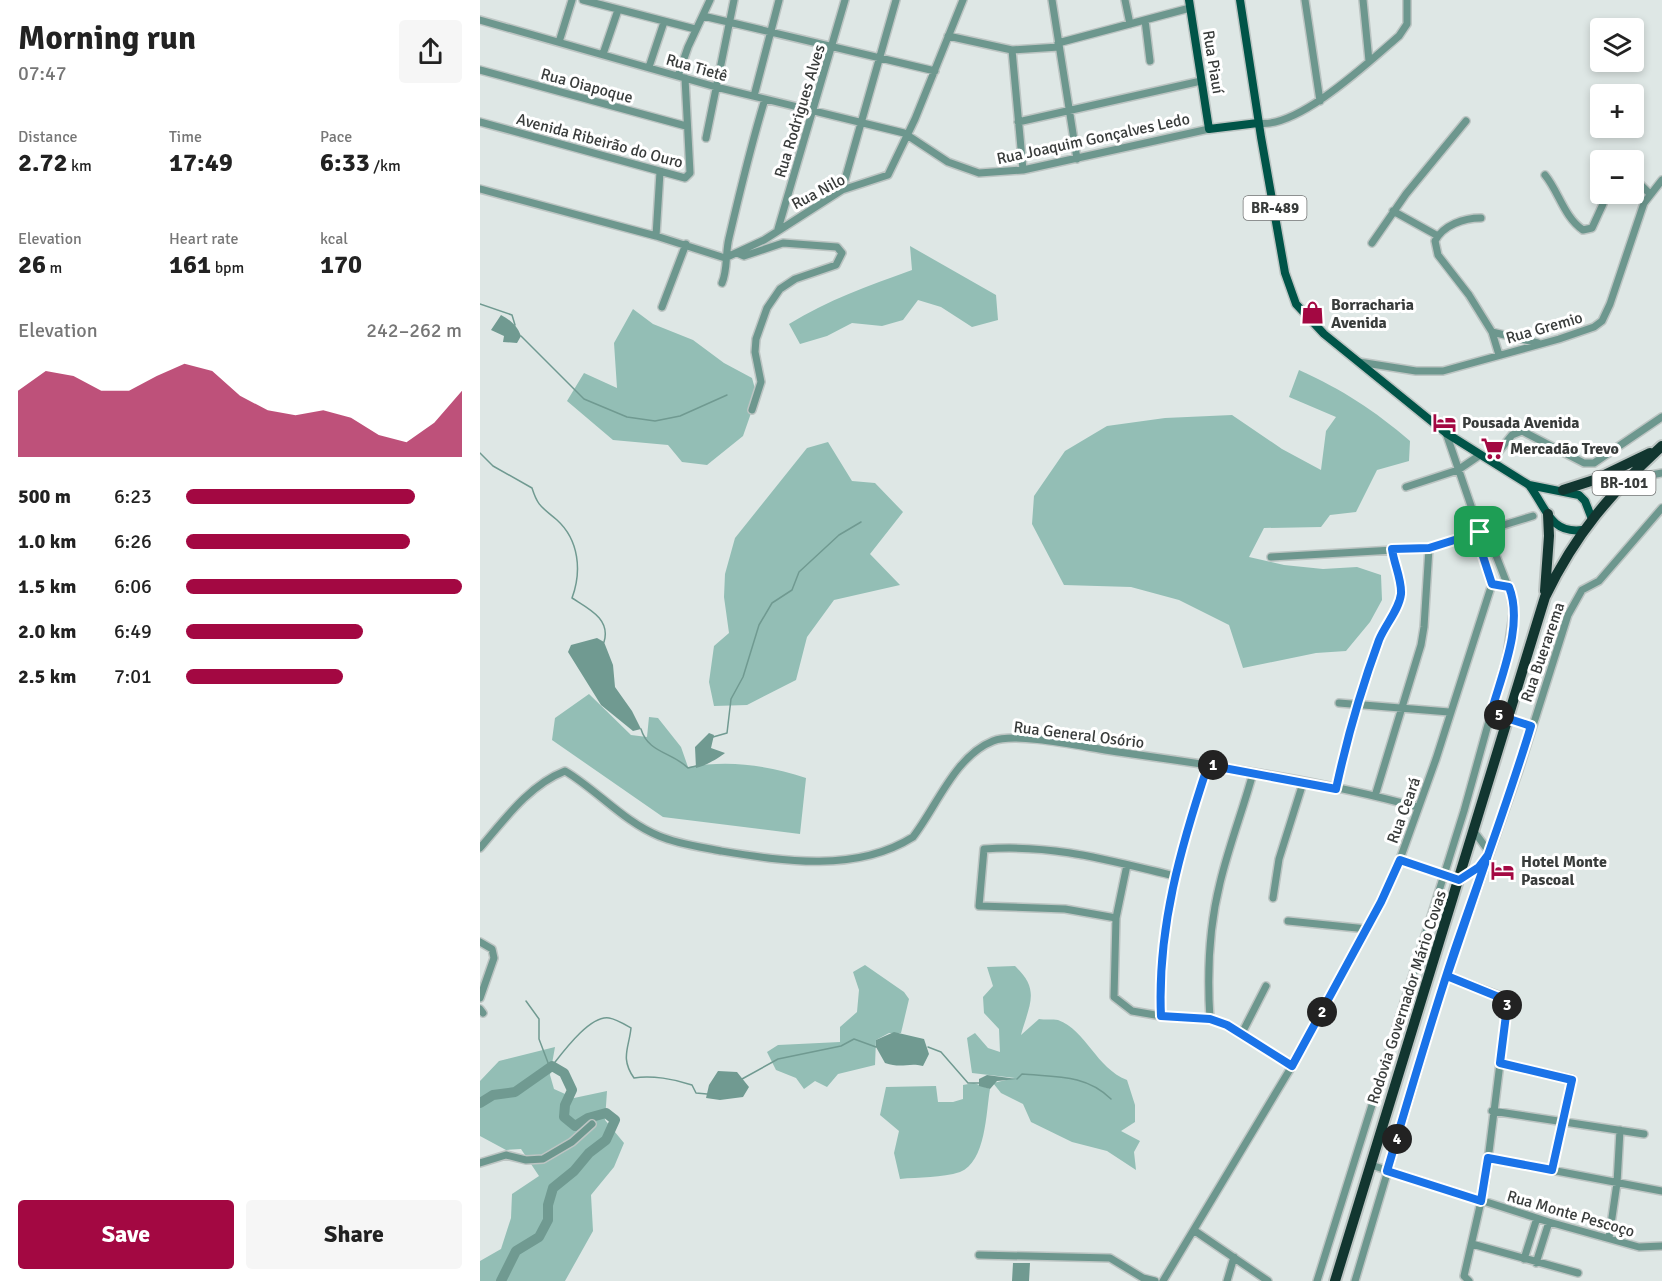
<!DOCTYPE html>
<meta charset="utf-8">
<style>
:root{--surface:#fff;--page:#f6f6f6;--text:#222;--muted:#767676;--accent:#a30842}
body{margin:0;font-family:Signika,sans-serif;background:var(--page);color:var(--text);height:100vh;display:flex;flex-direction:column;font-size:22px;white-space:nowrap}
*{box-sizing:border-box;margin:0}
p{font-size:20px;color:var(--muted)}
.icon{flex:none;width:33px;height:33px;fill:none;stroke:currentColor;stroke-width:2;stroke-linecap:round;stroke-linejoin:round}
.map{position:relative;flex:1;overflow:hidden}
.side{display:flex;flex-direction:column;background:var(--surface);width:480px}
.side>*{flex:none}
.tools{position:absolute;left:1110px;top:18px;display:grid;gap:12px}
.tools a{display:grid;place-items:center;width:54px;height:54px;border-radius:6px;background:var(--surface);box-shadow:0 3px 9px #0003;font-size:30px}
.pin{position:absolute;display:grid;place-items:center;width:51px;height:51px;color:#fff;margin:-26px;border-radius:12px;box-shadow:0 3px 9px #0006}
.km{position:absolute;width:30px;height:30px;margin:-15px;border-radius:50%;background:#222;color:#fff;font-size:16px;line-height:30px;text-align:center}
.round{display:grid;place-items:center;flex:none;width:63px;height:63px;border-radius:6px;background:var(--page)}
.summary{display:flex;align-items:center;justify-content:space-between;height:102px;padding:0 18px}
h1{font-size:33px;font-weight:700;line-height:45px}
.metrics{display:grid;grid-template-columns:repeat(3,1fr);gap:9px;height:102px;padding:6px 18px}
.metrics div{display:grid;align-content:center}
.metrics b{font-size:26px;font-weight:700}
.metrics small{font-size:16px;font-weight:400}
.metrics p{font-size:16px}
.chart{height:168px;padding:12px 18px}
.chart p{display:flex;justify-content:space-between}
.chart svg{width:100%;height:108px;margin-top:6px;fill:var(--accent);opacity:.7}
.action{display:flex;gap:12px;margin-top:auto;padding:12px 18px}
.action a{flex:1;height:69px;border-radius:6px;background:var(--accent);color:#fff;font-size:24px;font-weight:700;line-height:69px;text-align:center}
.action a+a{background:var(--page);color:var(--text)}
ul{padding:0 18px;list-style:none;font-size:20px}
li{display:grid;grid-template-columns:96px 72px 1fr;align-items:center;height:45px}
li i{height:15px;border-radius:8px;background:var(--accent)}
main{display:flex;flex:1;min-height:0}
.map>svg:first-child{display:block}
.forest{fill:#93beb5}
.water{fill:#709a91}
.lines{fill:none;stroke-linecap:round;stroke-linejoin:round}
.stream{stroke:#709a91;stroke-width:1.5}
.river{stroke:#709a91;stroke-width:10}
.minor-casing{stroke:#bdc5c3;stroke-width:10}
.major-casing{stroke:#bdc5c3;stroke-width:11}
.highway-casing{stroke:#bdc5c3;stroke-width:14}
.minor{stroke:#6d978e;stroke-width:7}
.major{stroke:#005448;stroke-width:8}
.highway{stroke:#123630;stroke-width:10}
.route-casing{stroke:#fff;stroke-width:12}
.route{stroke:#1a73e8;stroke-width:8}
.labels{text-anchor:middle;stroke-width:6;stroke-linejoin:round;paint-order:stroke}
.shield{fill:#fff;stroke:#747676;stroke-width:1.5}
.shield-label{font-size:15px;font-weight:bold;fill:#393c3b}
.street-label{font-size:16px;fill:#393c3b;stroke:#fff}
.poi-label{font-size:16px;font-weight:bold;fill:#393c3b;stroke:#fff;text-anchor:start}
</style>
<main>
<section class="side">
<div class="summary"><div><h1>Morning run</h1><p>07:47</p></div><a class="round"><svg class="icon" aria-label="share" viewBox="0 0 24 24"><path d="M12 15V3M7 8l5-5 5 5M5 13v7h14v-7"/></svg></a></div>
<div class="metrics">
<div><p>Distance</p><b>2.72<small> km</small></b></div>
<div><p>Time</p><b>17:49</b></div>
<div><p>Pace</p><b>6:33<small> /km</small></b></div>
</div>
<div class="metrics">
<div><p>Elevation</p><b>26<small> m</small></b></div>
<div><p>Heart rate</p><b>161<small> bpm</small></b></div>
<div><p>kcal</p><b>170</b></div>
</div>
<div class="chart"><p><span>Elevation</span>242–262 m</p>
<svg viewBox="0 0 160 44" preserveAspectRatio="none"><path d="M0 44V17L10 9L20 11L30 17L40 17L50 11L60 6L70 9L80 19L90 25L100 27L110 25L120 28L130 35L140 38L150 30L160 17V44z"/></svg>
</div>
<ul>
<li><b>500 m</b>6:23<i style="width:83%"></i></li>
<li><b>1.0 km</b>6:26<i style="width:81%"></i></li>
<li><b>1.5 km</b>6:06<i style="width:100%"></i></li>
<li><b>2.0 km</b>6:49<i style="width:64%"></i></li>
<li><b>2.5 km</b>7:01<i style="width:57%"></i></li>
</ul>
<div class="action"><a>Save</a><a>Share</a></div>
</section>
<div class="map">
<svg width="1182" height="1281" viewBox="0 0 1182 1281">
<rect width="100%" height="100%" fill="#dee7e5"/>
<!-- forest -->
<path class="forest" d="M430,246L516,295L518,320L492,327L461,307L438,300L423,320L402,326L372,323L347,336L320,344L309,324C348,300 388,286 432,270Z
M153,309L173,324L213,340L244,363L272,378L277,396L263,436L227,465L202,462L188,445L133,440L87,401L104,373L137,388L134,343Z
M819,370C863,390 894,410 930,441L929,461L897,470L876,512L850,515L841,527L784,528L769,557L804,565L843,569L877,567L901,575L902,600L890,622L866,651L836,653L763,668L749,625L699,600L651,587L584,585L552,524L554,496L585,451L627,426L685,418L752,415L802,449L841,470L846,431L856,417L809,397Z
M348,442L372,481L395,483L423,512L390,554L420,585L354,600L327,637L316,680L267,705L234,706L229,682L234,646L249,633L244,597L245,574L255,538L327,448Z
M109,694L151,735L167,737L169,717L178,718L201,747L208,767C250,760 286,765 326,778L320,834L183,817L72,740L75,718Z
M385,965L424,992L429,999L421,1033H409L396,1040L395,1065L358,1074L347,1087L335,1081L324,1089L316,1078L296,1070L287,1052L298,1045L360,1042V1027L377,1012L379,990L373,972Z
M535,966C561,990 549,1005 541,1035L559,1019C564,1020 573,1019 578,1020C606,1030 616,1068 647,1080L655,1105V1122L641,1131L660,1141L654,1152L656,1170L627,1151L592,1142L551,1122L543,1104L521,1093L513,1083L535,1078L492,1073L487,1038L495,1033L508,1048L520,1052L519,1029L504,1013L503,997L513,986L507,967Z
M75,1047L70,1075L74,1089L94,1098L127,1091L125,1120L144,1143L134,1167L111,1195L113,1231L85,1281H0V1261L21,1249L31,1218L32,1194L59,1176L41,1149L26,1150L0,1136V1081L19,1061Z
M494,1083L510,1089C506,1112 506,1162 480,1172C462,1178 439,1177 420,1179L414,1153L419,1131L400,1115L406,1087L456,1086L458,1102H473L483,1099V1085Z"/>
<!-- water -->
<path class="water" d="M21,315C30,320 37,325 41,336L37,343L23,342L24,336L11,330Z
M117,638L124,642L133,665L135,687L152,711L161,729L153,731L121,705L88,652L91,645Z
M229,733L234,735L231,748L245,753C239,758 225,766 216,768L215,747Z
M414,1032L444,1039L449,1054L443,1066C428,1062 423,1069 405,1063L396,1047V1040Z
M238,1071L257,1072L269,1087L263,1097L240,1100L226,1098L229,1085Z
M507,1075L537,1079L517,1081L510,1089L499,1086V1079Z
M533,1263H550L549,1281H532Z"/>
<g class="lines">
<!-- stream -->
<path class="stream" d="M0,304L32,315L35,325
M41,336L104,399L147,417L175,421L200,416L247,395
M0,453L13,466L52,488C58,507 62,507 77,520C99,540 102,571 92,598C109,609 131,619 124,642
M161,729C168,753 192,752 208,768L216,766
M233,737L247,733L251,699L263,677L279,625L292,603L312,590L319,572L359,535L381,522
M46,1001L59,1019V1039L70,1068
M448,1047L461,1052L488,1083H499
M72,1066C83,1052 110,1015 129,1018C136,1019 144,1024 151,1028C149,1048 140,1058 154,1078C171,1075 195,1079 212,1085L216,1093L227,1094
M262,1079L298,1059L361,1046L374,1039L396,1047
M537,1079L542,1074C575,1077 606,1074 631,1099"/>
<!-- river -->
<path class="river" d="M0,1103L13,1095L35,1092L72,1066L84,1073L92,1090L85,1105L84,1117L95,1126L108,1118L126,1113L135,1120L126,1140L109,1153L94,1171L73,1188L68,1205V1220L59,1237L36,1251L21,1281"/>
<defs>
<path id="minor" d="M103,0L215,29
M572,0L597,159
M645,0L650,24
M825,0L840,101
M883,0L889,61
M223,16L455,71
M0,20L236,87L424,133L468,162L499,173L543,170L729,129
M665,20L670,61
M468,36L532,50L579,47
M79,42L92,0
M578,43L710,8
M532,50L543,170
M123,54L138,10
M169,67L184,22
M0,70L206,126
M198,76L208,47L230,0
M274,96L299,0
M0,122L205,178L210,173L205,78
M538,122L721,81
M778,123C817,130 891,60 919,36L927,24V0
M226,138L254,0
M1065,175C1079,192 1084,217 1103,230L1112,228L1123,204L1125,194
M1154,178L1169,193
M0,189L176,236L180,172
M362,190L416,0
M913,211L958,236
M1001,218C984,218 963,225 955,241L958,255L989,295L1012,332L1058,343
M298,229L365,0
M176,236L245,258L284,240L362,190L408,175L435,119L483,0
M892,243L926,194L986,121
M257,253L264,256L303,243L357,247L362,253L356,265L315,279L300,289L287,308L276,339L275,352L281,382L272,410
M242,283C248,269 245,254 249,238C260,191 271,145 285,99
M182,307L206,244
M1012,332L1019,355
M879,362L936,371H963L1079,339L1114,327L1122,321L1130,304L1164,203L1182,180
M966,433L1000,532L999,544L1012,584
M1011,461L1032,435L1042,431L1104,463H1114L1182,417
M1151,475L1161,477L1182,473
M926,487L978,470L1000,455
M791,557L949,548L1053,516
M859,703L969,712
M1011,713L1051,726
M856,789C867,738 881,689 899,640C905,625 919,610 921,594C922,580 914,564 912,549
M895,796L941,645L944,627L949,548
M0,848C24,820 49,785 85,771C117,790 144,822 179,836C198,844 221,847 241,851C303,861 376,873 433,837C457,806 475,756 513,741C535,732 600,746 625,750C729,765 836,779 937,807
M920,860L979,880L999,867L1008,855L1007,849L993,830
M647,865L636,918L634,997L652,1011L681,1016L730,1019L747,1025L812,1066
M793,898L799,859L823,783
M636,918L585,909L499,906L504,849C574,844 627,860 695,876
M808,921L887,929
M0,942L12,949L14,958L0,998
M967,976L1023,997L1027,1007L1005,1184L984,1276L989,1281
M0,1009L3,1013
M681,1016C677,929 702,846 728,765
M730,1019C727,974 729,927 740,883C749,845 763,810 773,773
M762,1033L786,986
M1019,1063L1092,1079L1072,1170
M1012,1111L1164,1134
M1008,1158L1182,1191
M0,1163L26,1155L46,1160L63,1159L92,1142L112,1124
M891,1165L1069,1222L1159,1247L1182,1246
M715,1231L788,1281
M1129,1238L1137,1183L1140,1130
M992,1244L1098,1273
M499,1255L630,1258L663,1278L675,1281
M1044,1259L1057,1218
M1056,1263L1069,1222
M683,1281L812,1066L901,902L915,873L956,759L1012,584
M747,1281L754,1257
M837,1281L984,811L1027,656L1033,614L1031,594L1010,540L1000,532
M875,1281L959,999L1039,770L1088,615L1102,590L1119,581L1182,508"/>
<path id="major" d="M709,0L729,129L778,123
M760,0L781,137L805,273L816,304L844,334L966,433L1049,485L1099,495L1105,501L1112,519
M1049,485C1066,507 1070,534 1102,530"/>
<path id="highway" d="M1083,490L1114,480L1170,453
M1065,591L1069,536L1068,514
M855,1281L1065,597C1096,533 1130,494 1182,446"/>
</defs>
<!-- minor casing -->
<use href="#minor" class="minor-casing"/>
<!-- major casing -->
<use href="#major" class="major-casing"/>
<!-- highway casing -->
<use href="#highway" class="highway-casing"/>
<!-- minor -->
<use href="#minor" class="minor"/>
<!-- major -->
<use href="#major" class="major"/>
<!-- highway -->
<use href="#highway" class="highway"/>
</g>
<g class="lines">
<defs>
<path id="route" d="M1000,532L949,548L912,549C914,564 922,580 921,594C919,610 905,625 899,640C881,689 867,738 856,789L728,765C701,846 677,929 681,1016L730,1019L747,1025L812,1066L901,902L920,860L979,880L999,867L1008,855L967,976L1026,1000L1027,1007L1020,1063L1092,1080L1072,1170L1008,1158L1001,1201L907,1171C929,1097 950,1024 974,952C1000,876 1028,802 1051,726L1011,713C1021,676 1044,625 1029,587L1012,584L999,544L1000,532"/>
</defs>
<!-- route casing -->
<use href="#route" class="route-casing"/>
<!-- route -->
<use href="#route" class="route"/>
</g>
<!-- icons -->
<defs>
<symbol id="shop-bare" viewBox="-9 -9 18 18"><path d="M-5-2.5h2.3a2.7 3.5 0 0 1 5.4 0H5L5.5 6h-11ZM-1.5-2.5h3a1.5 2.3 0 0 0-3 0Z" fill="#a30842" stroke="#fff" stroke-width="2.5" paint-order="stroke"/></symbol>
<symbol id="hotel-bare" viewBox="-9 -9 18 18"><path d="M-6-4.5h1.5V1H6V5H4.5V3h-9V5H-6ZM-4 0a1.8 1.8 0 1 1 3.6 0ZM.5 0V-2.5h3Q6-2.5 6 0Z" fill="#a30842" stroke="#fff" stroke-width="2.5" paint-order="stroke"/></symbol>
<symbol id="supermarket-bare" viewBox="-9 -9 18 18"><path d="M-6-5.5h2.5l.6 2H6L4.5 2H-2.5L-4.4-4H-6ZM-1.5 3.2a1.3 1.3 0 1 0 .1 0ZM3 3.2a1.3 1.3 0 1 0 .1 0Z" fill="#a30842" stroke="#fff" stroke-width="2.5" paint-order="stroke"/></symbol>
</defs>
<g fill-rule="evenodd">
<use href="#shop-bare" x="816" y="296" width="33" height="33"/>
<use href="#hotel-bare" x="948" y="406" width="33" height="33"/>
<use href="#supermarket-bare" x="996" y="432" width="33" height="33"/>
<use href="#hotel-bare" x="1006" y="854" width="33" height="33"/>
</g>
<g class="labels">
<!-- shield labels -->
<g class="shield">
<rect x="763.5" y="196" width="63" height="24" rx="4.5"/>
<rect x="1112.5" y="471" width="63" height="24" rx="4.5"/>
</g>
<g class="shield-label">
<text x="795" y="213">BR-489</text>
<text x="1144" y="488">BR-101</text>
</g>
<!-- street labels -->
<g class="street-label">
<text transform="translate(734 62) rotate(81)" y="6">Rua Piauí</text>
<text transform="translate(217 67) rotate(16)" y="6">Rua Tietê</text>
<text transform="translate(107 85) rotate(15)" y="6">Rua Oiapoque</text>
<text transform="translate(319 111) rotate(-73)" y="6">Rua Rodrigues Alves</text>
<text transform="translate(613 138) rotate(-12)" y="6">Rua Joaquim Gonçalves Ledo</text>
<text transform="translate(120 140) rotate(15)" y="6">Avenida Ribeirão do Ouro</text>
<text transform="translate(338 191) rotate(-28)" y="6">Rua Nilo</text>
<text transform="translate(1064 327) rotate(-16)" y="6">Rua Gremio</text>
<text transform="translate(1062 652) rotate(-71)" y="6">Rua Buerarema</text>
<text transform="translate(599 734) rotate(7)" y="6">Rua General Osório</text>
<text transform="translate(923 810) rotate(-70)" y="6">Rua Ceará</text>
<text transform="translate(926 997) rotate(-72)" y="6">Rodovia Governador Mário Covas</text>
<text transform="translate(1091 1213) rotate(16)" y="6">Rua Monte Pescoço</text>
</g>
<!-- poi labels -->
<g class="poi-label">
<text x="851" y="310">Borracharia<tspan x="851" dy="18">Avenida</tspan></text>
<text x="982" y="428">Pousada Avenida</text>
<text x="1030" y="454">Mercadão Trevo</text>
<text x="1041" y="867">Hotel Monte<tspan x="1041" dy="18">Pascoal</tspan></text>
</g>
</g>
</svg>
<div class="tools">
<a><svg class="icon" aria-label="layers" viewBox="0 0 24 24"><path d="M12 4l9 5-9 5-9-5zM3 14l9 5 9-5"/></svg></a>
<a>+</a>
<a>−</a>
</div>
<div class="pin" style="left:1000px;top:532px;background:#1e9e55"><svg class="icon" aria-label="arrive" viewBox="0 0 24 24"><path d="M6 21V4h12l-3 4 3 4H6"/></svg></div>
<b class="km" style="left:733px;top:765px">1</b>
<b class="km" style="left:842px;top:1012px">2</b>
<b class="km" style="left:1027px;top:1005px">3</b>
<b class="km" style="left:917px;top:1139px">4</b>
<b class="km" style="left:1019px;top:715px">5</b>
</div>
</main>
